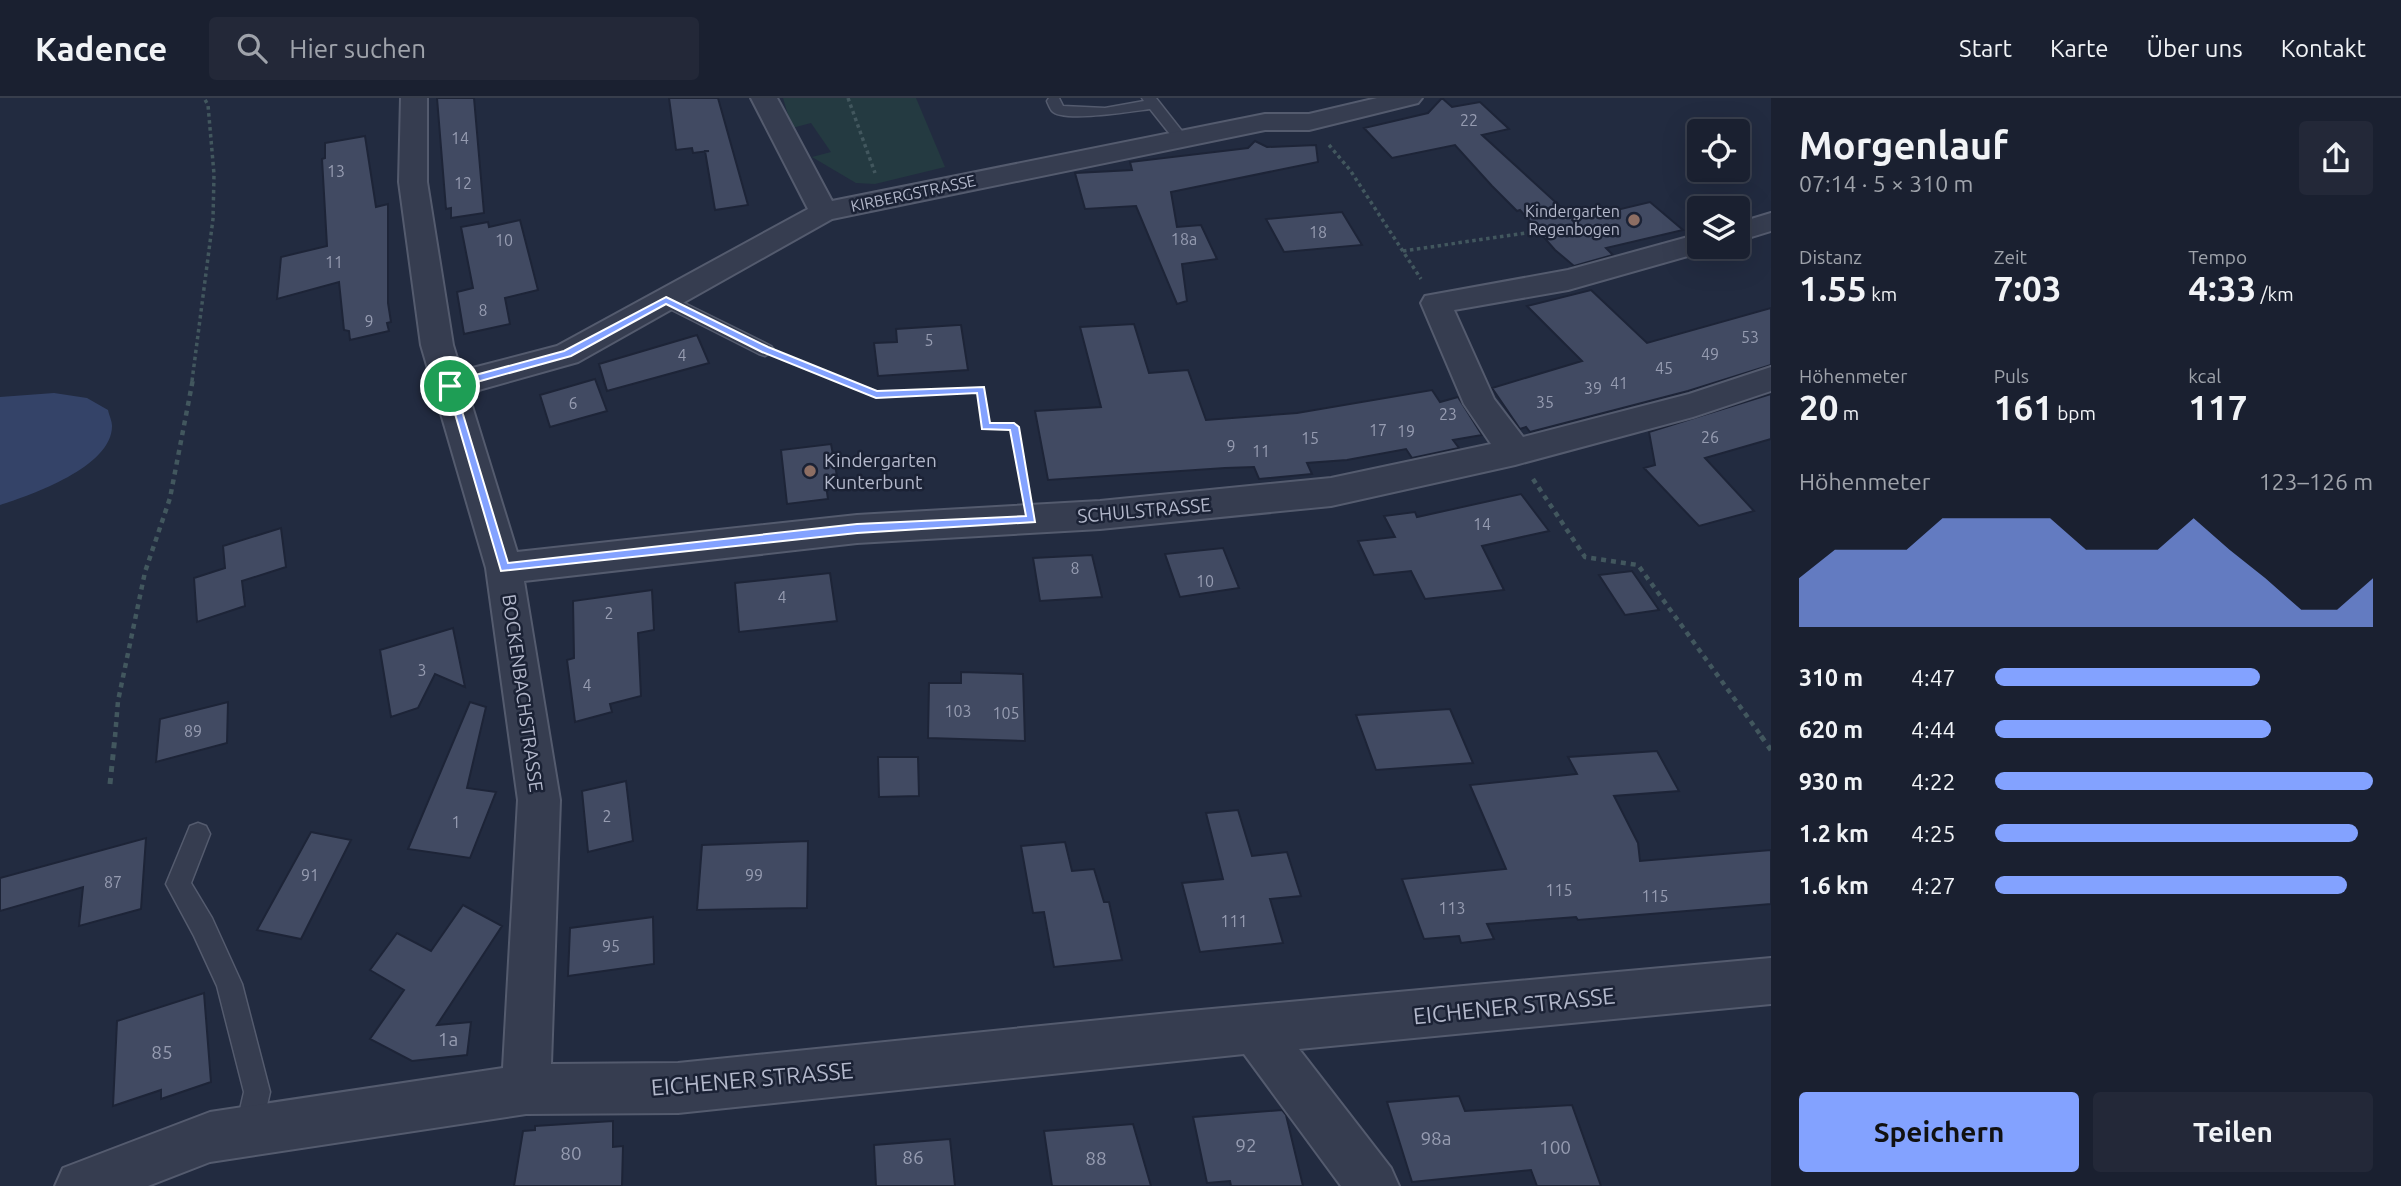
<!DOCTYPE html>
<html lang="de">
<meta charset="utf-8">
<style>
:root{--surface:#1a2030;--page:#232838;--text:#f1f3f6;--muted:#9fa3ab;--line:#383e4c;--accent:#83a2ff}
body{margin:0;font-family:Ubuntu,sans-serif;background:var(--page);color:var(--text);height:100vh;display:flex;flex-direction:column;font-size:26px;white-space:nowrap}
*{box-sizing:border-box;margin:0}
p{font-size:23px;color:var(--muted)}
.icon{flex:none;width:38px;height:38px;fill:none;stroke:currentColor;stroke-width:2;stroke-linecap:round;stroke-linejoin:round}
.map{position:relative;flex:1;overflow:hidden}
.drawer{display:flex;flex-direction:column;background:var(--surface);width:630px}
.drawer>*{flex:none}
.fabs{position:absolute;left:1687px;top:21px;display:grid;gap:14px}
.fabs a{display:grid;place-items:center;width:63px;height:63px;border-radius:7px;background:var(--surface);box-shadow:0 7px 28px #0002,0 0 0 2px var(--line);font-size:35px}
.pin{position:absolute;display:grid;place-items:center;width:60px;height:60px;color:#fff;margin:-30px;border:4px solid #fff;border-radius:50%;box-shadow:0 2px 7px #0007}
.round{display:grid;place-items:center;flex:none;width:74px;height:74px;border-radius:7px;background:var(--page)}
.summary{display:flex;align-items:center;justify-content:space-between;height:119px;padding:0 28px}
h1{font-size:38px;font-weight:700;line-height:52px}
.metrics{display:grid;grid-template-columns:repeat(3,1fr);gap:10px;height:119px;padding:7px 28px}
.metrics div{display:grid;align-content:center}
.metrics b{font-size:35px;font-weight:700}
.metrics small{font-size:19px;font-weight:400}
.metrics p{font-size:19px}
.chart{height:196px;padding:14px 28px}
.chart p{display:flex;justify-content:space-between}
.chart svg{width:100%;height:126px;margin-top:7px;fill:var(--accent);opacity:.7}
.button{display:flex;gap:14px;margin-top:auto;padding:14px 28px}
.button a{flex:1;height:80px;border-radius:7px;background:var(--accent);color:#111;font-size:28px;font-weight:700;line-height:80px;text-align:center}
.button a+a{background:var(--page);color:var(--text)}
ul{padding:0 28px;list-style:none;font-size:23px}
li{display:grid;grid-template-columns:112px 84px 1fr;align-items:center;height:52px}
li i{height:18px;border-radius:9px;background:var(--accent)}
header{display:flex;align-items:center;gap:42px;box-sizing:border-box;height:98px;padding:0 35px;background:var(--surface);border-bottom:2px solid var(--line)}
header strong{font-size:33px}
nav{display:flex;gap:38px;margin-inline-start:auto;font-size:24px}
.search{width:490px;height:63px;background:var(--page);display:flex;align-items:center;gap:18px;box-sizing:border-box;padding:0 24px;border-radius:7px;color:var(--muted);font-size:26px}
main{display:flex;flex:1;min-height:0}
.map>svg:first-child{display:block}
.green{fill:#243a41}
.water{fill:#344368}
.building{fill:#414a62;stroke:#1d2437;stroke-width:2}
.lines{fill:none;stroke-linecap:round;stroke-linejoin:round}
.service-casing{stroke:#545b6e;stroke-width:3}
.minor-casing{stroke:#545b6e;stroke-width:4}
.path-far2{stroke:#42575e;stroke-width:3.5;stroke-dasharray:3.5 3.5;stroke-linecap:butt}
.path-far1{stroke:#42575e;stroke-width:4.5;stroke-dasharray:5 5;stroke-linecap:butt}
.path{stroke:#42575e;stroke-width:5;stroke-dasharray:6 6;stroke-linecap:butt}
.service{fill:#363d50;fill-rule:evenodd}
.minor{fill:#363d50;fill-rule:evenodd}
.route{fill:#83a2ff;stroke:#fff;stroke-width:2;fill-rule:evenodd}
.education-dot{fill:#8d6e63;stroke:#1b2235;stroke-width:2.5}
.labels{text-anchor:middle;stroke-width:5;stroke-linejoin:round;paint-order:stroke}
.number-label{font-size:16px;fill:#969cb1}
.far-street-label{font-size:16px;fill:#b3b8cb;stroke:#1b2235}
.far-poi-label{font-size:16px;fill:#b3b8cb;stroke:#1b2235;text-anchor:end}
.poi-label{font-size:19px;fill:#b3b8cb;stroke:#1b2235;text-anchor:start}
.street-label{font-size:19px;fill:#b3b8cb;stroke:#1b2235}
.near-number-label{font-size:19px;fill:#969cb1}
.near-street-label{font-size:23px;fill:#b3b8cb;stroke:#1b2235}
</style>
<header>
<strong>Kadence</strong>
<div class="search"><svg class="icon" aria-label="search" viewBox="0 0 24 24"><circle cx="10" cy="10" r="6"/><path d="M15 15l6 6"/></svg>Hier suchen</div>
<nav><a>Start</a><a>Karte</a><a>Über uns</a><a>Kontakt</a></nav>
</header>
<main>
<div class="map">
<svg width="1771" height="1088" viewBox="0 0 1771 1088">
<rect width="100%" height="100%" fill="#222b40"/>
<!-- green -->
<path class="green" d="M783,0H916L945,69L875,86L856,85L812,59L831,54L811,25L792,30Z"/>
<!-- water -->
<path class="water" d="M54,295L87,300L108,312C109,317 112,323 112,328C112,369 31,397 0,407V299Z"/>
<!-- building -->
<path class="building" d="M437,0H474L484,115L451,120V110L446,111Z
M669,0H718L748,107L715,112L705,53H709L693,55L692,50L676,52Z
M1442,0L1452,9L1480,4L1509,31L1482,37L1575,122L1650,104L1683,132L1606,150L1613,157L1574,168L1555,152L1520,112L1517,113L1492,88L1455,47L1392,60L1364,30L1428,15Z
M365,38L376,109L388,106V205L391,224L387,225L389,233L350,242L349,233L344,232L339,184L277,201L281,159L327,148L322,61L325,60V45Z
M1255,43L1267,49L1316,47L1318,64L1171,94L1177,129L1201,127L1217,161L1182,166L1187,203L1177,206L1136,108L1085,111L1075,75L1132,72L1130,64L1248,50Z
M1342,114L1362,147L1284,154L1266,121Z
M520,122L538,192L505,200L510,226L464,236L457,194L473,190L461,129L488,124L489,129Z
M1591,192L1647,245L1771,210V267L1688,293L1530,334L1526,329L1520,331L1492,290L1582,263L1527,208Z
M1134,226L1149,275L1188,272L1206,322L1297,315L1432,292L1440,304L1458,299L1482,337L1453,342L1459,350L1412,360L1406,351L1347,362L1307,365L1312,376L1259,381L1254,369L1225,370L1048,382L1035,313L1101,309L1080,229Z
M958,227H961L968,272L878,278L874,245L897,244L896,231Z
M697,237L709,265L607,293L599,266Z
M595,281L607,313L550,329L540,297Z
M1771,296V341L1705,360L1754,413L1699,428L1644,370L1655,367L1649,334Z
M831,346L837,378L825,380L828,401L787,406L781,352Z
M1521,396L1549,433L1482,448L1504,492L1425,501L1411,473L1374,477L1358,443L1395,439L1384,418L1415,414L1417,419Z
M281,430L286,469L242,483L245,508L197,524L194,480L225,470L223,448Z
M1223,450L1239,490L1180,499L1165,456Z
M1092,457L1102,499L1040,503L1033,460Z
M1632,473L1659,512L1625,517L1599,477Z
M830,475L837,523L739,534L735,485Z
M652,492L654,532L638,535L641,598L610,606L612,614L575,624L567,562L574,560L573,503Z
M453,530L465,589L435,576L418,610L391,619L380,552Z
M961,574L1023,576L1025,643L928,640L929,585H961Z
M228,604L227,645L156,664L160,621Z
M470,604L486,609L467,690L496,694L470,760L408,751Z
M1450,611L1473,665L1376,672L1356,617Z
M1657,653L1679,693L1614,698L1638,745L1640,763L1771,752V806L1578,822L1576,819L1487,826L1494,841L1461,845L1459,838L1424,841L1402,781L1506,771L1470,687L1577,676L1568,659Z
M878,659H918L919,698L879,699Z
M626,683L633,743L588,754L582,693Z
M1238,712L1252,758L1287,754L1301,798L1270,801L1283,845L1200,854L1182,785L1223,781L1206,715Z
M311,734L351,742L301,841L257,832Z
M146,740L141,811L79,828L83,789L0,813V780Z
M808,743L807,810L697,812L702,747Z
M1065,744L1072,773L1094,771L1104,804H1109L1122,862L1054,869L1044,814L1033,815L1021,748Z
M463,807L502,828L437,927L471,924L467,957L412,963L370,941L404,892L370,872L397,835L431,853Z
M653,819L654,866L568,878L570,830Z
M204,895L211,984L161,1001V992L113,1008L117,923Z
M1459,998L1465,1013L1572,1007L1601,1088H1537L1531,1072L1412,1084L1387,1004Z
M1282,1012L1286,1017L1303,1088H1231L1230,1083L1207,1085L1193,1019Z
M613,1023V1049L623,1048L622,1088H514L523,1033L535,1032V1028Z
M1133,1026L1151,1088H1052L1044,1033Z
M950,1041L955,1088H876L874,1047Z"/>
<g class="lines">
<defs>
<path id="service" d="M1049,0H1059L1063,8L1105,10L1144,3L1142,0H1156L1189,42L1182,46L1177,45L1150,11C1134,13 1062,25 1052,13C1051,12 1047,4 1047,3Z
M666,196L771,248L774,252L765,258L759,256L660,206L658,202Z
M198,725L206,728L210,736L191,785L212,820L242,886L270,994L259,1043L249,1047L239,1043L235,1033L244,994L217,888L194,838L166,786L190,728Z"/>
<path id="minor" d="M401,0H427V84L453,247L461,273L557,248L808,111L751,0H777L832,103L1265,16H1309L1377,0H1422L1418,5L1309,32H1265L832,121L578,264L468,295L517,454L857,417L1100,403L1331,380L1491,346L1464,306L1421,205L1425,198L1568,172L1699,136V149H1711L1709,152L1568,192L1454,212L1494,301L1523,339L1689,296L1771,269V293L1693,319L1515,367L1331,408L1100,431L857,445L524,483L560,702L551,966L678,965L1179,914L1771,860V906L1299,951L1391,1070L1399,1088H1341L1244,956L678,1015L526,1016L210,1064L148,1088H55L63,1070L210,1014L503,970L518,702L486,470L421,247L399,84Z
M1771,115V133L1738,143V125Z"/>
</defs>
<!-- service casing -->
<use href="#service" class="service-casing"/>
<!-- minor casing -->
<use href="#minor" class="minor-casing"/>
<!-- path-far2 -->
<path class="path-far2" d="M848,0L875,75
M1329,47L1350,72L1421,181
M1403,153L1539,133
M789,261L844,283
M192,283L213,121L214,76L208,7L204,0"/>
<!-- path-far1 -->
<path class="path-far1" d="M840,281L876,296L981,291L986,329H1014L1026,390
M1533,381L1585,459L1638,467L1762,639
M115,639L118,603L145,474L170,400L193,281"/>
<!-- path -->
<path class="path" d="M1761,638L1771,652
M110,686L115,638"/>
<!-- service -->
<use href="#service" class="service"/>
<!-- minor -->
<use href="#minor" class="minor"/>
</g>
<!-- route -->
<path class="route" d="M666,199L768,249L877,293L984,289L990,325H1014L1019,329L1035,424L857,435L501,473L446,285L564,253ZM666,206L762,254L876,300L977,295L982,331L1010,332L1026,418L857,426L508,465L455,290L571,258Z"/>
<!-- markers -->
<g class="education-dot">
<circle cx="1634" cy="122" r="7"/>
<circle cx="810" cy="373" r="7"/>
</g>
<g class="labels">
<!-- number labels -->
<g class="number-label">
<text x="1469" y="28">22</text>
<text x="460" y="46">14</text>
<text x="336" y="79">13</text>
<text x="463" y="91">12</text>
<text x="1318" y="140">18</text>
<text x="1184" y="147">18a</text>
<text x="504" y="148">10</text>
<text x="334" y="170">11</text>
<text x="483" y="218">8</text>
<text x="369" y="229">9</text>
<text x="1750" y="245">53</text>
<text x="929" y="248">5</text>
<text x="1710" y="262">49</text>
<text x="682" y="263">4</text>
<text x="1664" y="276">45</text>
<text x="1619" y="291">41</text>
<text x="1593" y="296">39</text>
<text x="1545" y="310">35</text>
<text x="573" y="311">6</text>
<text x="1448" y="322">23</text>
<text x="1378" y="338">17</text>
<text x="1406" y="339">19</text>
<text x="1710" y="345">26</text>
<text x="1310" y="346">15</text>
<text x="1231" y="354">9</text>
<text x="1261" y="359">11</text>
<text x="1482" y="432">14</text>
<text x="1075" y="476">8</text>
<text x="1205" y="489">10</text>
<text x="782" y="505">4</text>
<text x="609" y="521">2</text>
<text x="422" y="578">3</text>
<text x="587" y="593">4</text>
<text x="958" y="619">103</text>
<text x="1006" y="621">105</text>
<text x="193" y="639">89</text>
<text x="607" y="724">2</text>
<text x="456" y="730">1</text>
<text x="310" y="783">91</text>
<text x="754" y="783">99</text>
<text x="113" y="790">87</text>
<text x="1559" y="798">115</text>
<text x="1655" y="804">115</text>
<text x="1452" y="816">113</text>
<text x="1234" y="829">111</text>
<text x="611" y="854">95</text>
</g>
<!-- far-street labels -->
<g class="far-street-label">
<text transform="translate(913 95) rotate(-12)" y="6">KIRBERGSTRASSE</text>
</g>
<!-- far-poi labels -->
<g class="far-poi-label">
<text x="1620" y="119">Kindergarten<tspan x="1620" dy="18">Regenbogen</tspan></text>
</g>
<!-- poi labels -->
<g class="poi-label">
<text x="824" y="369">Kindergarten<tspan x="824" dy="22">Kunterbunt</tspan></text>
</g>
<!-- street labels -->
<g class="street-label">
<text transform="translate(1144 412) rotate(-5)" y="7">SCHULSTRASSE</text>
<text transform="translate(523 595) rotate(82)" y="7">BOCKENBACHSTRASSE</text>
</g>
<!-- near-number labels -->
<g class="near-number-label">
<text x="448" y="948">1a</text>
<text x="162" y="961">85</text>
<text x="1436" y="1047">98a</text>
<text x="1246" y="1054">92</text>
<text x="1555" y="1056">100</text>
<text x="571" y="1062">80</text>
<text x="913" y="1066">86</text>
<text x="1096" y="1067">88</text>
</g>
<!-- near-street labels -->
<g class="near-street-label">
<text transform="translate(1514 908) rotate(-6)" y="8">EICHENER STRASSE</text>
<text transform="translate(752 981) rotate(-5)" y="8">EICHENER STRASSE</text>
</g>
</g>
</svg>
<div class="fabs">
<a><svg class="icon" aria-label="locate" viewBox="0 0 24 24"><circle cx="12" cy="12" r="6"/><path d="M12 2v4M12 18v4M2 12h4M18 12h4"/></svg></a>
<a><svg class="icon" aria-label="layers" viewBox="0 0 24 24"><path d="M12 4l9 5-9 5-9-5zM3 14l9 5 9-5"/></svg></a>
</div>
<div class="pin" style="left:450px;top:288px;background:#1e9e55"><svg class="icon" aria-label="arrive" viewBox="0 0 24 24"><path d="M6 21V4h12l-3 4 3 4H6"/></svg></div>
</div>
<section class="drawer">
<div class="summary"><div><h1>Morgenlauf</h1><p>07:14 · 5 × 310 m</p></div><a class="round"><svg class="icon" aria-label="share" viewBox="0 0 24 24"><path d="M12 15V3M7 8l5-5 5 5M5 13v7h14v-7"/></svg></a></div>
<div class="metrics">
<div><p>Distanz</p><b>1.55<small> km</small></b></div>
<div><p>Zeit</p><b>7:03</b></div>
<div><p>Tempo</p><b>4:33<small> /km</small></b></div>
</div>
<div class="metrics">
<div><p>Höhenmeter</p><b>20<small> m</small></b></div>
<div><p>Puls</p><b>161<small> bpm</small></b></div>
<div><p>kcal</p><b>117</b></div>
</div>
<div class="chart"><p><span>Höhenmeter</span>123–126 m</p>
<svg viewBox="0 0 160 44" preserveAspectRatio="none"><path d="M0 44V27L10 17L20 17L30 17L40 6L50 6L60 6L70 6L80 17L90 17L100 17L110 6L120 17L130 27L140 38L150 38L160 27V44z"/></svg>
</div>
<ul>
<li><b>310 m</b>4:47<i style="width:70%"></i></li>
<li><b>620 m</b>4:44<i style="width:73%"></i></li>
<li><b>930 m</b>4:22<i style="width:100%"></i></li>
<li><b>1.2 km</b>4:25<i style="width:96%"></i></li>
<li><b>1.6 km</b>4:27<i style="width:93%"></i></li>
</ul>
<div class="button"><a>Speichern</a><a>Teilen</a></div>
</section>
</main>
